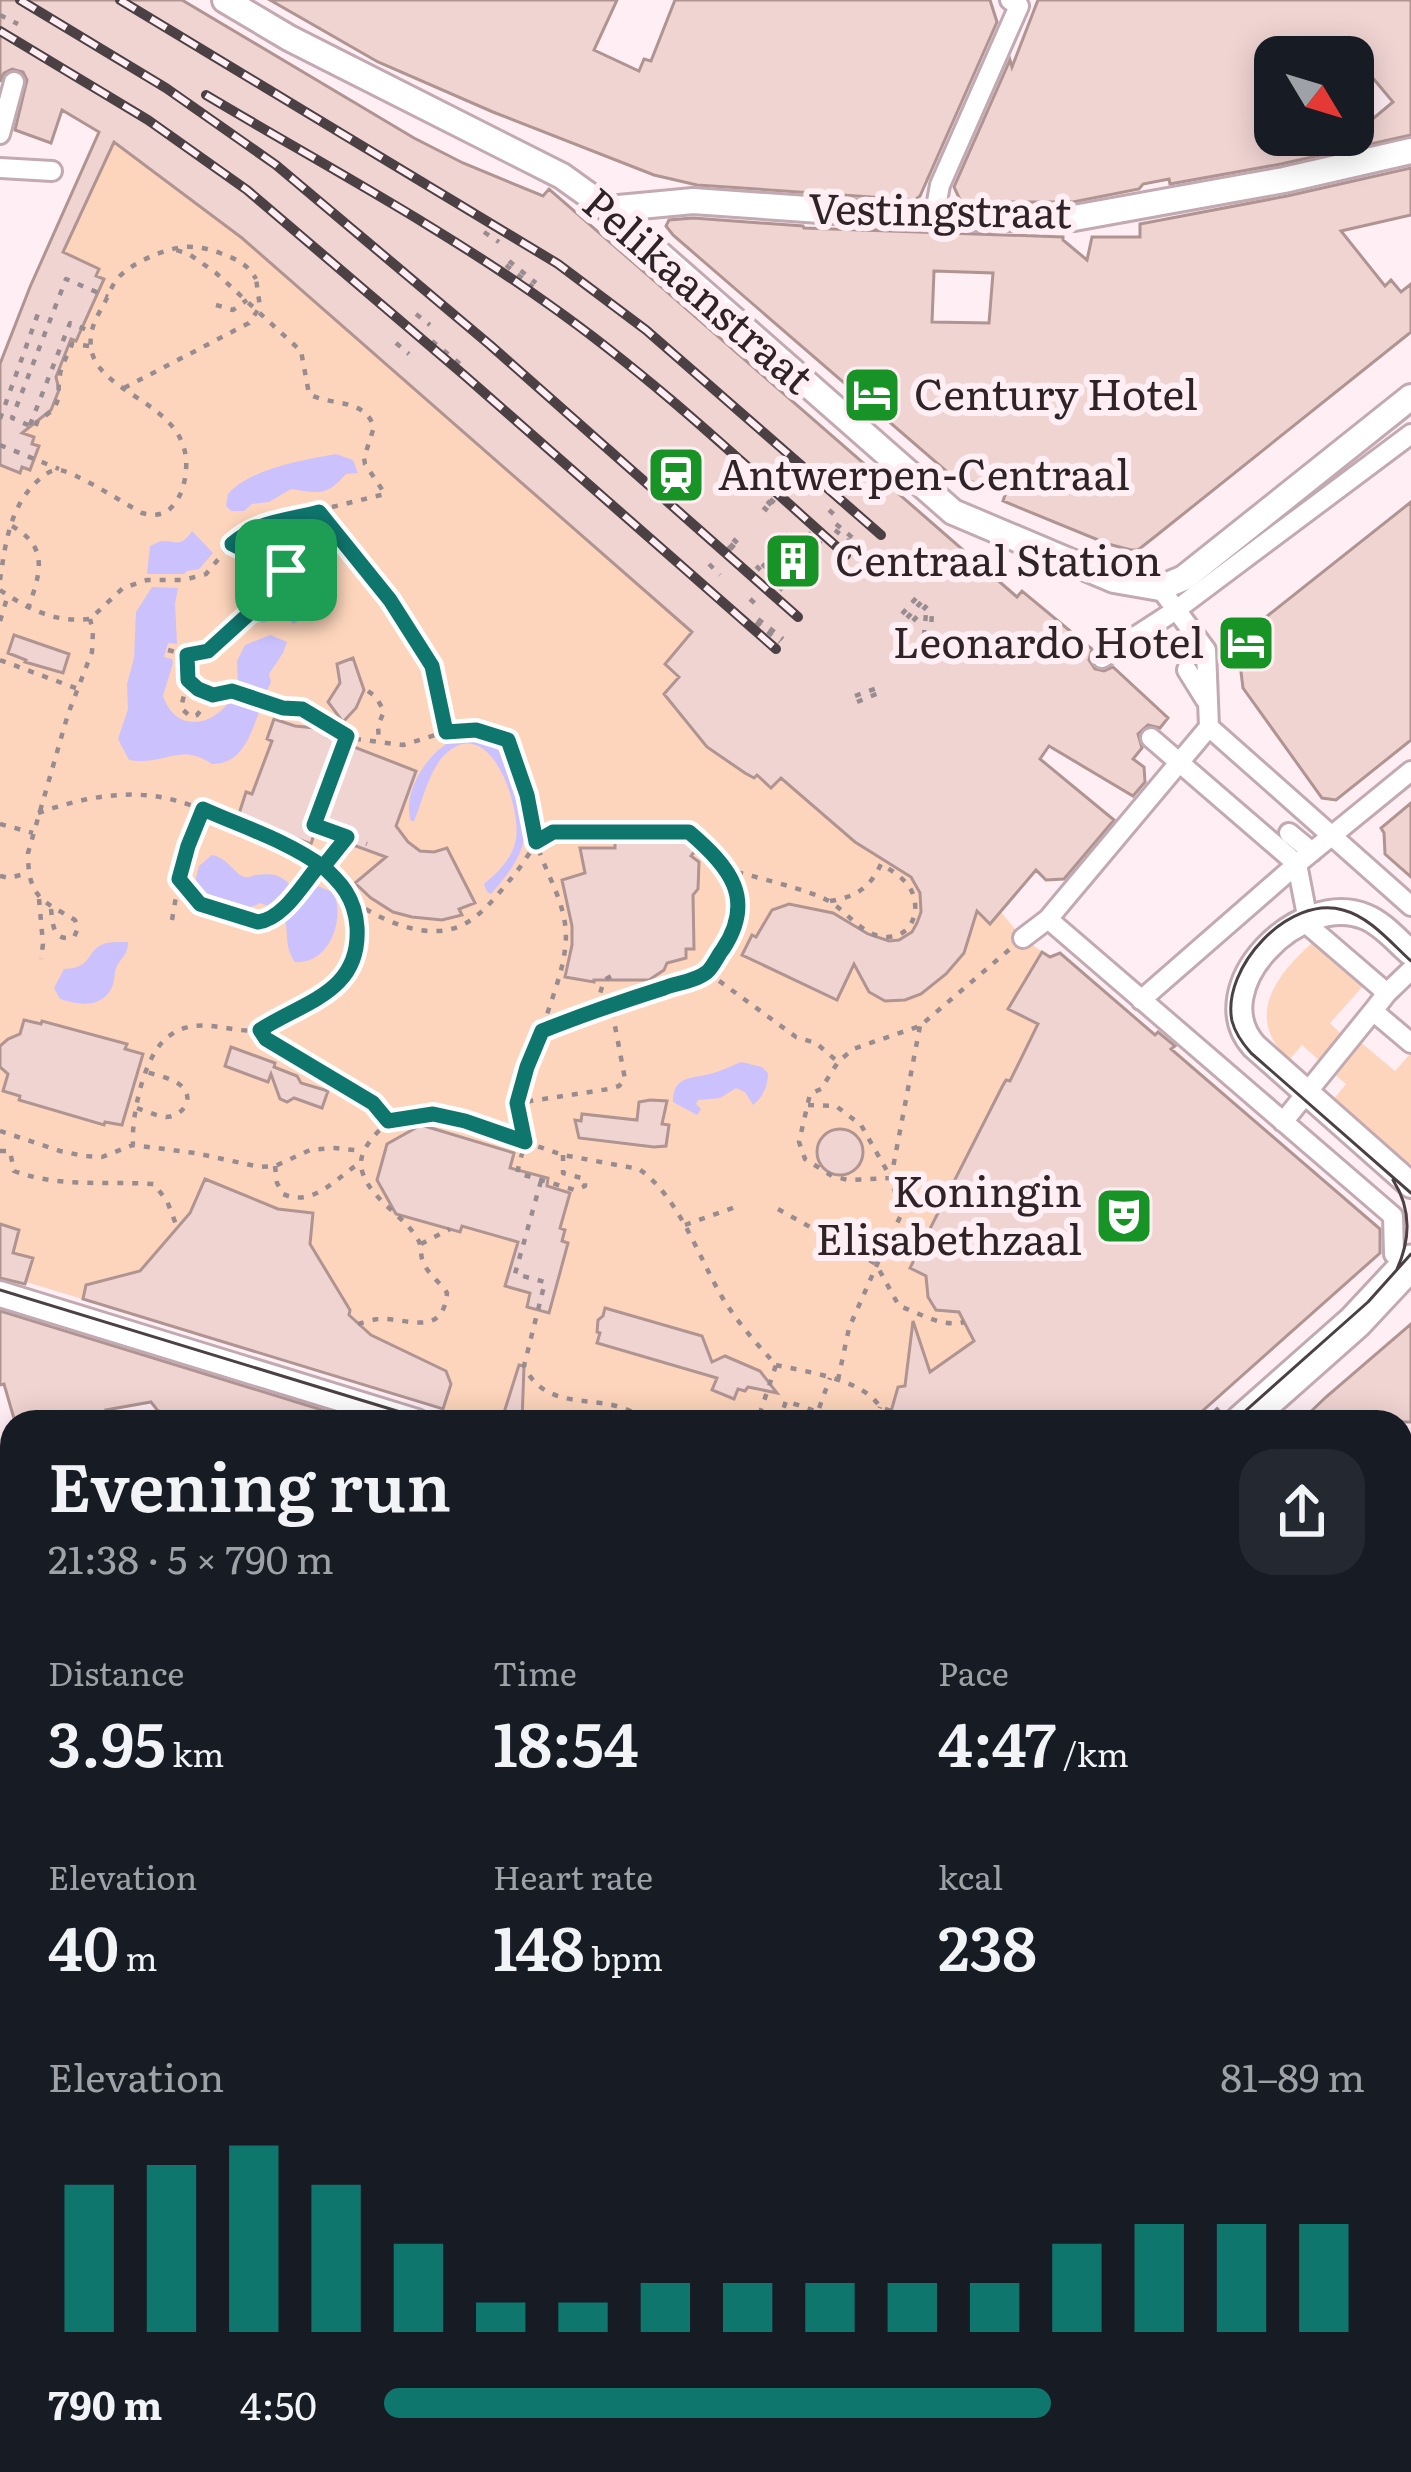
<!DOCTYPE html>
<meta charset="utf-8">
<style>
:root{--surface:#171b24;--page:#242831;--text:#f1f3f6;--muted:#9ea1a6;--accent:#0f766e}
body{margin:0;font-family:Literata,serif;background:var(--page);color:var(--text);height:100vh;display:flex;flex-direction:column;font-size:45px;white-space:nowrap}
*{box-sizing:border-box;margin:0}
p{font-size:39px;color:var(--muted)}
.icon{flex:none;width:66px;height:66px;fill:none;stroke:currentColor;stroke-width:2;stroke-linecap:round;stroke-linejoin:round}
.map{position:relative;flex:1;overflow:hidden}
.panel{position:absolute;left:0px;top:1410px;width:1413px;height:1062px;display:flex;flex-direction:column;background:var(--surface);border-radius:36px 36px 0 0;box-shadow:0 6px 30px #0003}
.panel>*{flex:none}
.needle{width:78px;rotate:128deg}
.tools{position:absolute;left:1254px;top:36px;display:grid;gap:24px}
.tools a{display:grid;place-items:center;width:120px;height:120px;border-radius:24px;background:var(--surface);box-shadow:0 6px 30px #0003;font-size:60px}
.pin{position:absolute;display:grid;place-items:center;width:102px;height:102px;color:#fff;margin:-51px;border-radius:24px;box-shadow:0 6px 18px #0006}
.round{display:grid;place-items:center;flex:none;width:126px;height:126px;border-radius:36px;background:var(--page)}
.overview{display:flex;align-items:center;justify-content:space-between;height:204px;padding:0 48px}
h1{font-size:66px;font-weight:600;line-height:90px}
.stats{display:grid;grid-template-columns:repeat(3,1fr);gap:18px;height:204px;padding:12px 48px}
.stats div{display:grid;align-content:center}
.stats b{font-size:60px;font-weight:600}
.stats small{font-size:33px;font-weight:400}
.stats p{font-size:33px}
.chart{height:336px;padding:24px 48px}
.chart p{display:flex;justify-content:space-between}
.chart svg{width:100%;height:216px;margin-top:12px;stroke:var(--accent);stroke-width:6}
ul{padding:0 48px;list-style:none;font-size:39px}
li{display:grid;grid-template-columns:192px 144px 1fr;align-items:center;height:90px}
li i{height:30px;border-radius:15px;background:var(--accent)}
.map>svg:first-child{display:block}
.green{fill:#fdd5bc}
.water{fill:#cbc1fd}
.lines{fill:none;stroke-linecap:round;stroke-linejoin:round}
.stream{stroke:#cbc1fd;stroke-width:6}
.building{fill:#f0d4d2;stroke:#af9492;stroke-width:3;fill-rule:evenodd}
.service-casing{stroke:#c2a9b2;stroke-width:18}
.pedestrian-casing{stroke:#c2a9b2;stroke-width:24}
.minor-casing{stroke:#c2a9b2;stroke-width:30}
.tertiary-casing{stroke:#c2a9b2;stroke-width:36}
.secondary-casing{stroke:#c2a9b2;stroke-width:39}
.path{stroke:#998c91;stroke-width:4.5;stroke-dasharray:6 9;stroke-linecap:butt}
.service{stroke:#fff;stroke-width:12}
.pedestrian{stroke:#fff;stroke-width:18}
.minor{stroke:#fff;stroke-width:24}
.tertiary{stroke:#fff;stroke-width:30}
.secondary{stroke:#fff;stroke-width:33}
.tram{stroke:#4b4044;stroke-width:3}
.rail-casing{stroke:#4b4044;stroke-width:10}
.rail{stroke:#ffeef4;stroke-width:6;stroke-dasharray:18;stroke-linecap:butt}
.path-bridge{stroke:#998c91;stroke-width:4.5;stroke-dasharray:6 9;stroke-linecap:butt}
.route-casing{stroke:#fff;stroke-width:24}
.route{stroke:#0f766e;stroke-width:15}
.labels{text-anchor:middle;stroke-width:12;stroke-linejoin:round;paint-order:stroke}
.street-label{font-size:42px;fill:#2e2428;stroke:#ffeef4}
.poi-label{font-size:42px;fill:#2e2428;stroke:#ffeef4;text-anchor:start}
</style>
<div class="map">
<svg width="1411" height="2472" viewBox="0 0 1411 2472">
<rect width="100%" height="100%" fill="#ffeef4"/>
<!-- green -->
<path class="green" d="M99,132L242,238L830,753L1000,911L1019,934L1042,952L1041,956L1052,962L1055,955L1061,954L1094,982L1023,1422H485L0,1274V364L30,287Z
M1313,942L1363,986L1330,1023L1342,1035L1320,1061L1302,1045L1289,1060C1244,1017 1275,976 1313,942Z
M1358,1040L1395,1071L1411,1053V1163L1408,1166L1333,1100L1346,1084L1332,1072Z"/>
<!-- water -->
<path class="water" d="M336,454L353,460L358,473L346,474C326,497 319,493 291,489L269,502L252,504L244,511H231L226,506L228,494C250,469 302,460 336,454Z
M192,531L213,553L199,569L187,571L184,574H147L150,546C154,545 158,541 162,541C176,540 180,549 192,531Z
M281,578L293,580L301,590L298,621L294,624L283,616L262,623C245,608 260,581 281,578Z
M152,587L178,588L175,604L177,644L168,643L164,657L172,659L173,663L163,696C176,734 215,727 233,696L261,707C251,732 244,764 212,764C180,742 165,766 129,760L118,739L128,709L127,684L134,658L136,612Z
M270,635L287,642L283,653L269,674L271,682L264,697L238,687L237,661L245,645Z
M464,736C476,737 490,741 498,750C520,773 532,817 522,847C516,865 503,880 491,894L487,892L484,884C498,873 513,857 516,839C521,811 495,723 453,748C430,762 424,798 414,821H411C400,790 434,742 464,736Z
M212,855C230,859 233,874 245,877C248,878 252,876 255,875C280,872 282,877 299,893C322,885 311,884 333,892C346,917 330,965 295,962C277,935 302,918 260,903C246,911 242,908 228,904C220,902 213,904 204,900L195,882L199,866Z
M128,942C128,955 122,956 116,968C114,974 115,981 112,987C102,1009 78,1005 60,999L54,988L64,969C95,968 84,950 106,943C110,942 124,942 128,942Z
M741,1062L762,1067L768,1073C768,1086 763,1097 753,1105L745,1092L736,1088L720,1098L698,1100L696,1104L701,1109L697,1115L673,1102C673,1076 690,1079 710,1074C721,1071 731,1066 741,1062Z"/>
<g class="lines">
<!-- stream -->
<path class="stream" d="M264,539C286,534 299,544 307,564"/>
</g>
<!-- building -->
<path class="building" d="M0,0H182L414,138L463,163L543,196L549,189L1017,597L1022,591L1092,649L1089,660L1095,669L1104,671L1113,667L1168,718L1160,728L1148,725L1138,734L1142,748L1133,759L1144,767L1145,782L1133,796L1049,746L1040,759L1114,820L1064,879L1046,880L1036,870L990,924L977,911L964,953L946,974L921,994L905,1000L885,1001L869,992L854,964L837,1000L742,955L752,935L756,937L772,910L789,904L833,913L868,934L889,941L899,940L912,932L917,923L921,912L920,893L911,877L855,842L781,778L771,788L757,775L754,778L745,773L707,747L664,694L679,677L665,664L692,632L242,238L114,142L63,252L99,269L96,276L104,279L76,341L71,339L56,377L59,390L51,410L22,433L34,437L32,444L39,446L30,470L22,467L20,473L0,465V364L30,287L99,132L62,110L51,143L15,130L27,80L23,72L12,69L4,73L0,82Z
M270,0H617L594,50L639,71L644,59L651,61L675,0H990L997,22L920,196L915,200L697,185L654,175L493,112L378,62Z
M1038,0H1411V135L1281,164L1170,184L1169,179L1143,184L1139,189L1073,202H961L954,187L1010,60L1012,67ZM1275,57H1353V82L1367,71L1393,102L1369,122L1353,110V135H1275Z
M1411,168V215L1341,231L1385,286L1391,280L1401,292L1411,284V332L1157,535L1138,550H1131L1108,544L1003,501L1005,495L963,478L960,483L673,235L666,226L669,220L693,218L803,226L804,228L1063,237V240L1087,260L1092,237H1140V224L1287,196ZM934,271L993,273L989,323L932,322Z
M1411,502V740L1336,800L1322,798L1243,688L1237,640Z
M14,635L69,654L63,673L25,662L26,660L8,653Z
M353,658L364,690L356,708L343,722L328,702L340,683L337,664Z
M274,719L295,726L335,730L328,737L416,771L396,826L408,842L420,851L434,852L447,848L475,903L459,909L462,915L442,920L412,917L393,912L371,898L355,883L386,857L315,831L311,844L238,817L246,792L252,794L272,741L267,739Z
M1411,803V877L1385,854L1384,833L1381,828Z
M615,839H688L698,847L691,856L699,862L698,889L693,895L694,949H686V958L667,963L664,970L649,980H594V982L565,977L572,945V926L562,880L585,873L580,848H615Z
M1042,952L1050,957L1060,953L1155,1035L1158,1032L1175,1046L1171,1049L1380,1229V1253L1190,1422H888L898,1387L905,1386L913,1321L930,1372L974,1341L959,1312L936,1310L928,1297L926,1276L910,1268L1002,1087L1006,1080L1010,1081L1038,1024L1008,1009Z
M24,1020L41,1024L42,1021L127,1044L125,1049L143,1054L122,1125L105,1122L104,1125L19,1100L20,1096L3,1091L8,1074L0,1067V1046L8,1039L20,1034Z
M231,1047L275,1063L274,1067L297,1076L301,1083L328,1091L322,1108L294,1098L287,1102L280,1099L271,1074L268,1082L225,1066Z
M650,1100L667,1101L662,1124L669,1125L666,1146L654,1147L579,1138L575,1120L581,1121L582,1114L637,1120L639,1102Z
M421,1125L514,1153L510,1168L548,1178L547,1186L570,1193L560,1228L565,1230L562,1241L568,1243L549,1313L527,1307L530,1293L505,1286L518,1242L462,1226L460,1232L396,1214L377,1180L387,1144Z
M817 1152a23 23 0 1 1 46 0a23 23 0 1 1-46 0Z
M205,1179L278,1209L313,1213L310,1244L350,1310L349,1315L371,1335L446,1371L451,1384L443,1409L83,1299L86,1285L140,1271L190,1213Z
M0,1224L19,1230L13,1253L33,1258L25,1284L0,1278Z
M605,1308L702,1336L712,1362L725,1356L760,1371L777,1393L748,1387L745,1391L738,1389L734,1399L712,1390L717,1378L597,1343L600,1333L597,1332L598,1320L603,1316Z
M0,1311L358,1421L357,1422H176L178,1416L158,1411L151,1402L106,1410L109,1422H15L4,1384L0,1385Z
M1411,1324V1422H1300L1326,1397Z
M519,1365L524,1366L522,1422L502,1419Z"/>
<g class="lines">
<defs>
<path id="service" d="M0,2181L12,2174"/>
<path id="pedestrian" d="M0,134L14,82
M0,168L52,171
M934,218L940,185L1019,6L1010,0
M1160,588L1206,650L1209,727L1411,906
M1102,658L1176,610L1411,434
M1187,670L1205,699
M1151,738L1297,864L1309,926L1387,993L1373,1011L1411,1043
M1289,833L1312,852
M1048,919L1209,727
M1023,938L1048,919L1393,1216L1394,1254
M1387,993L1411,970
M1141,1000L1297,864L1411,771
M1283,1122L1373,1011
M1401,1666L1411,1652
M1401,1727L1411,1732
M1331,2460V2472"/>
<path id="minor" d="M225,0L289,38L562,176L608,209L953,512L1114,580L1160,588L1184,578L1411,397
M608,209L693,201L934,218H1074L1284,180L1411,151
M1411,953C1397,941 1383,924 1366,917C1300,889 1202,988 1254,1046L1411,1185
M0,1294L417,1422
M1401,1575L1411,1581
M0,1579L12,1627
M1401,2065L1411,2070
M1401,2276L1411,2281
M0,2400L12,2401
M703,2460L781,2472
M1018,2460L1019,2472"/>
<path id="tertiary" d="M108,2472V2460"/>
<path id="secondary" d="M1242,1422L1355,1322L1411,1262
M0,2153L12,2146
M0,2200L12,2194"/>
</defs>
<!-- service casing -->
<use href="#service" class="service-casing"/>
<!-- pedestrian casing -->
<use href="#pedestrian" class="pedestrian-casing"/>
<!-- minor casing -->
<use href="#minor" class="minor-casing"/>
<!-- tertiary casing -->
<use href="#tertiary" class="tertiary-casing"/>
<!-- secondary casing -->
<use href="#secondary" class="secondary-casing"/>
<!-- path -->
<path class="path" d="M0,15L18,24
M484,232L499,242
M509,261L536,283
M506,265L533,287
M216,305L233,310L247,300
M416,314L430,325
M432,341L460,364
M396,343L409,354
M428,345L456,367
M89,346L72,344C69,353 61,365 60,375C56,399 64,406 38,420L35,428L12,418L66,279L108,297
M0,419L40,308
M30,425L70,323L92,332
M0,445L59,469
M789,474L801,485
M770,499L780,508
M767,501L778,511
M763,507L774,516
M829,510L838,518
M320,512L390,600L432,666L446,732
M836,524L860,544
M12,526C50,548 40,573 28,609
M835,530L858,549
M808,533L821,544
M785,534L813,559
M780,538L807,562
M804,538L815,548
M733,539L744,549
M232,544L286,570L281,588L270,600L253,610L208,651L187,655L188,680L213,695L232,690L283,708L302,709L326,722L340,733L356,739L403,745L439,734L476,730L508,741C522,774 527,807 536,841C546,877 571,908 565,949C562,976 549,1005 542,1031
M730,544L740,553
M727,547L738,556
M788,556L804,570
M709,564L720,575
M762,564L791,589
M756,566L785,592
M0,580C5,546 9,511 34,484C41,478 48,470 58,470C73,470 125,504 142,513C154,516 166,516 174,504C182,495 185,482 186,470C192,397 83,396 91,336C92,324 99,313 105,302C109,294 112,285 118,278C131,263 164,249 184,247C197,246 209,249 220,253C236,259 248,264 256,279
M0,590C28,609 55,623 90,619L123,588L147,580H184L206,574L226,550L248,531L267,523L385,494L365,464L364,458L374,427C363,397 333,407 309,394L301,351L216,273L189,254L173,249
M750,599L759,607
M902,614L918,596
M907,618L924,599
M758,619L783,639
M0,621L8,595
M913,621L930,602
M756,622L780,642
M924,636L926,613
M930,637L932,614
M168,650L187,655
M0,660L78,689
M187,682L181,708L191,717L197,715L213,695
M368,691L376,697L384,711L378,726L379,743
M855,696L880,687
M857,702L881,692
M346,736L314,825L367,844
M203,809L188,846L179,879L200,904L258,922L267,921L276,916L320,864
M38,813C84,797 133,787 181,802C227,817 331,854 352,900C357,910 357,925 357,936C357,956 352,971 337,985C330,991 264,1029 258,1030C229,1034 199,1014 169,1036C144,1053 131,1117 133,1145
M0,824L33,833
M323,867L346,839
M723,868C749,876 813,890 832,903C850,915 864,937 887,937C913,937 922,908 910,888C903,877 892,871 881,864C870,888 856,897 830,901
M0,876L9,878L28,873
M39,899L43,944L41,959
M353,901C384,922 432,944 468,922C487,910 501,890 515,874C529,856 532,844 552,832H689L723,868L739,900L738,920L732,935L707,972L595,1009L542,1031L527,1067L517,1103
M51,909C53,926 53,942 74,937L78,928L75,920C41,900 28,897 28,853L68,714L92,652L93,631L90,619
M172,920L179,879
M707,972L796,1037L816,1043L838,1062
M604,1007L600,994L604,980L615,974
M260,1030C289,1070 361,1078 387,1119
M808,1105L836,1106L861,1125L891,1178L848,1180L832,1176L805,1159L799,1142L810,1094L821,1089L838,1062L853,1049L920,1026L1010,949
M137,1108C145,1111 157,1116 166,1117C180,1117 194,1102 184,1089C177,1079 158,1076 147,1072
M0,1131L60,1151L84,1156L102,1157L133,1145L195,1153L260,1167L275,1166L310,1150L335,1148L363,1151
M0,1151H10L14,1171C60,1188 106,1181 154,1184L167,1201L177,1227
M563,1155V1173L585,1179V1186L575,1190L517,1173L525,1142L563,1155L639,1169C679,1197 698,1256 722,1297C737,1322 757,1344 776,1365L757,1422
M275,1166L277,1183L283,1194C313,1208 336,1178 361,1162
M541,1181L515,1274L545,1282L524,1366C541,1402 575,1399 608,1404C624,1407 639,1415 653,1422
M778,1209L876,1264L899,1306C920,1313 942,1328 964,1322
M685,1225L741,1205
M891,1236L901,1215L891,1178L920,1026
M421,1244L450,1229
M358,1324C361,1323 375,1319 378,1319C406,1317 443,1339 447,1293C441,1283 429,1275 424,1264C419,1255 423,1246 417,1238C403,1215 373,1201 363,1174C358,1161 363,1150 371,1140C408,1089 477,1128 525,1142L517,1103L609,1089L619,1086L625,1079L611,1005
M776,1365C807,1372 863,1379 880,1407L891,1411
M838,1380L849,1328L886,1244
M699,1422H712
M779,1422L786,1401L848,1422
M814,1422L830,1378
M874,1422L880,1407
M1203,1422L1219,1408"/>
<!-- service -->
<use href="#service" class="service"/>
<!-- pedestrian -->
<use href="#pedestrian" class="pedestrian"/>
<!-- minor -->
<use href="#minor" class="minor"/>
<!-- tertiary -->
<use href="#tertiary" class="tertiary"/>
<!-- secondary -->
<use href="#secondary" class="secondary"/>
<!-- tram -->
<path class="tram" d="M1411,961C1391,943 1370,917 1343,910C1289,894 1221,968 1232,1021C1235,1033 1243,1044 1251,1053L1411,1193
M1393,1180C1411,1208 1411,1238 1397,1269
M0,1290L433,1422
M1233,1422L1368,1302L1411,1254
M0,2188L12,2182"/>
<defs>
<path id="rail" d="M20,0L166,88L276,165L490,345L798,617
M120,0L558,264L646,330L881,535
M0,31L148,120L247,190L464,375L776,649
M206,95C322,164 442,228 551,306C656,380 750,470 846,555"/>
</defs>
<!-- rail casing -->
<use href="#rail" class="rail-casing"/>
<!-- rail -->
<use href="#rail" class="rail"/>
<!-- path-bridge -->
<path class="path-bridge" d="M124,388L249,323L260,307L256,279"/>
</g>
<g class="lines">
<defs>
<path id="route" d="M286,570L280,588L270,600L253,610L208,651L187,655L188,680L198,689L213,695L232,691L283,708L302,709L347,736L314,825L347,837L323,867C288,841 243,827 203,809L188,846L179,879L200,904L258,922C284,919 303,883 320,864C341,882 355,898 357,927C361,992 305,1001 260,1030L266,1039L373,1103L388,1121L433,1114L465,1121L525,1142L517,1103L527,1067L542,1031C582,1015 623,1001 664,988C677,983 696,981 707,972C713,967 718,955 723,949C756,899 730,867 689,832H553L536,842L527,795L508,740L476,730L446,732L432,666L390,600L319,512C286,521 260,520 232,544L286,570"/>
</defs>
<!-- route casing -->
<use href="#route" class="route-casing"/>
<!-- route -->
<use href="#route" class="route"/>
</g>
<!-- icons -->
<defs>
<symbol id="hotel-square" viewBox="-11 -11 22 22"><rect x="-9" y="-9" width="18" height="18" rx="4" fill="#179425" stroke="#ffeef4"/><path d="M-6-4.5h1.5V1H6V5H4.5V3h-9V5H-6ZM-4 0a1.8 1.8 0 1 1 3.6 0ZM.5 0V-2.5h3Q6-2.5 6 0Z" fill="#fff"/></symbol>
<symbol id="station-square" viewBox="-11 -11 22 22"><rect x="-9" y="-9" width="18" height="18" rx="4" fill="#179425" stroke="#ffeef4"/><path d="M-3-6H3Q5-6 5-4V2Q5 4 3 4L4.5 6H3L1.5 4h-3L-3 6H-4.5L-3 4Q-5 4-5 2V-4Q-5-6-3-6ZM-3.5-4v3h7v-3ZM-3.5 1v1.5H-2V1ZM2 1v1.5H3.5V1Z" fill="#fff"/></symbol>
<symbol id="building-square" viewBox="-11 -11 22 22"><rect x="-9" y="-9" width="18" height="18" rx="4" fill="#179425" stroke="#ffeef4"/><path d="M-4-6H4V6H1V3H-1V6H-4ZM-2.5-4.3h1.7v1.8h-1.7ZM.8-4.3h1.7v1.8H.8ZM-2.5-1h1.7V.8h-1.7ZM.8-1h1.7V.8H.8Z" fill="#fff"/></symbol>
<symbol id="theatre-square" viewBox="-11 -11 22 22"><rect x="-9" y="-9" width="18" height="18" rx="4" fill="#179425" stroke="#ffeef4"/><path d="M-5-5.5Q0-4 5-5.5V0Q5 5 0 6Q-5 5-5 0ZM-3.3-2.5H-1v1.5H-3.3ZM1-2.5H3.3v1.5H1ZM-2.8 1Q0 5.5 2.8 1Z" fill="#fff"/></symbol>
</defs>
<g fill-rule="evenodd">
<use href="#hotel-square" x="839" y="362" width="66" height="66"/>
<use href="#station-square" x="643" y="442" width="66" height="66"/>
<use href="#building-square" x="760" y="528" width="66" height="66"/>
<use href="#hotel-square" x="1213" y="610" width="66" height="66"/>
<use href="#theatre-square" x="1091" y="1183" width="66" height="66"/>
</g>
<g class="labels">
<!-- street labels -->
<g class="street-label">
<text transform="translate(940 211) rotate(1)" y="15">Vestingstraat</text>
<text transform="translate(698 291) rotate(41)" y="15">Pelikaanstraat</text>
</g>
<!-- poi labels -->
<g class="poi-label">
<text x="914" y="410">Century Hotel</text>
<text x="718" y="490">Antwerpen-Centraal</text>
<text x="835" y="576">Centraal Station</text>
<text x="1204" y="658" text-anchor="end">Leonardo Hotel</text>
<text x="1082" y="1207" text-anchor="end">Koningin<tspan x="1082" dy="48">Elisabethzaal</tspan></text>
</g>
</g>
</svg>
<div class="tools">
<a><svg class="needle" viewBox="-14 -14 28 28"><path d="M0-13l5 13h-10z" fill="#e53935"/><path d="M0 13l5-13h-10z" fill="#9ea1a6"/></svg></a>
</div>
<div class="pin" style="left:286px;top:570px;background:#1e9e55"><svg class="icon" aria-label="arrive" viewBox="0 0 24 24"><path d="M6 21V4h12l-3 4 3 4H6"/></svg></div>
<section class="panel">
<div class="overview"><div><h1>Evening run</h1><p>21:38 · 5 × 790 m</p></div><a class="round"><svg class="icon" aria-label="share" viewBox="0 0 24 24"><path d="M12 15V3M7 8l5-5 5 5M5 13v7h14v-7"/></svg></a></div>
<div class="stats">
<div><p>Distance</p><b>3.95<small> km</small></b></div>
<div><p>Time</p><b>18:54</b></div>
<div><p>Pace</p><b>4:47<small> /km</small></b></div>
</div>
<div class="stats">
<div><p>Elevation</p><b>40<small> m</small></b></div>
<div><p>Heart rate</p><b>148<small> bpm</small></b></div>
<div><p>kcal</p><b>238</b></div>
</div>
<div class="chart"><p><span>Elevation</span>81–89 m</p>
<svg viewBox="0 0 160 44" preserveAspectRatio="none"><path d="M5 44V14M15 44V10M25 44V6M35 44V14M45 44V26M55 44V38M65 44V38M75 44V34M85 44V34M95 44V34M105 44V34M115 44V34M125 44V26M135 44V22M145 44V22M155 44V22"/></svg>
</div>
<ul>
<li><b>790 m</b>4:50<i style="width:68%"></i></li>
</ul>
</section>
</div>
